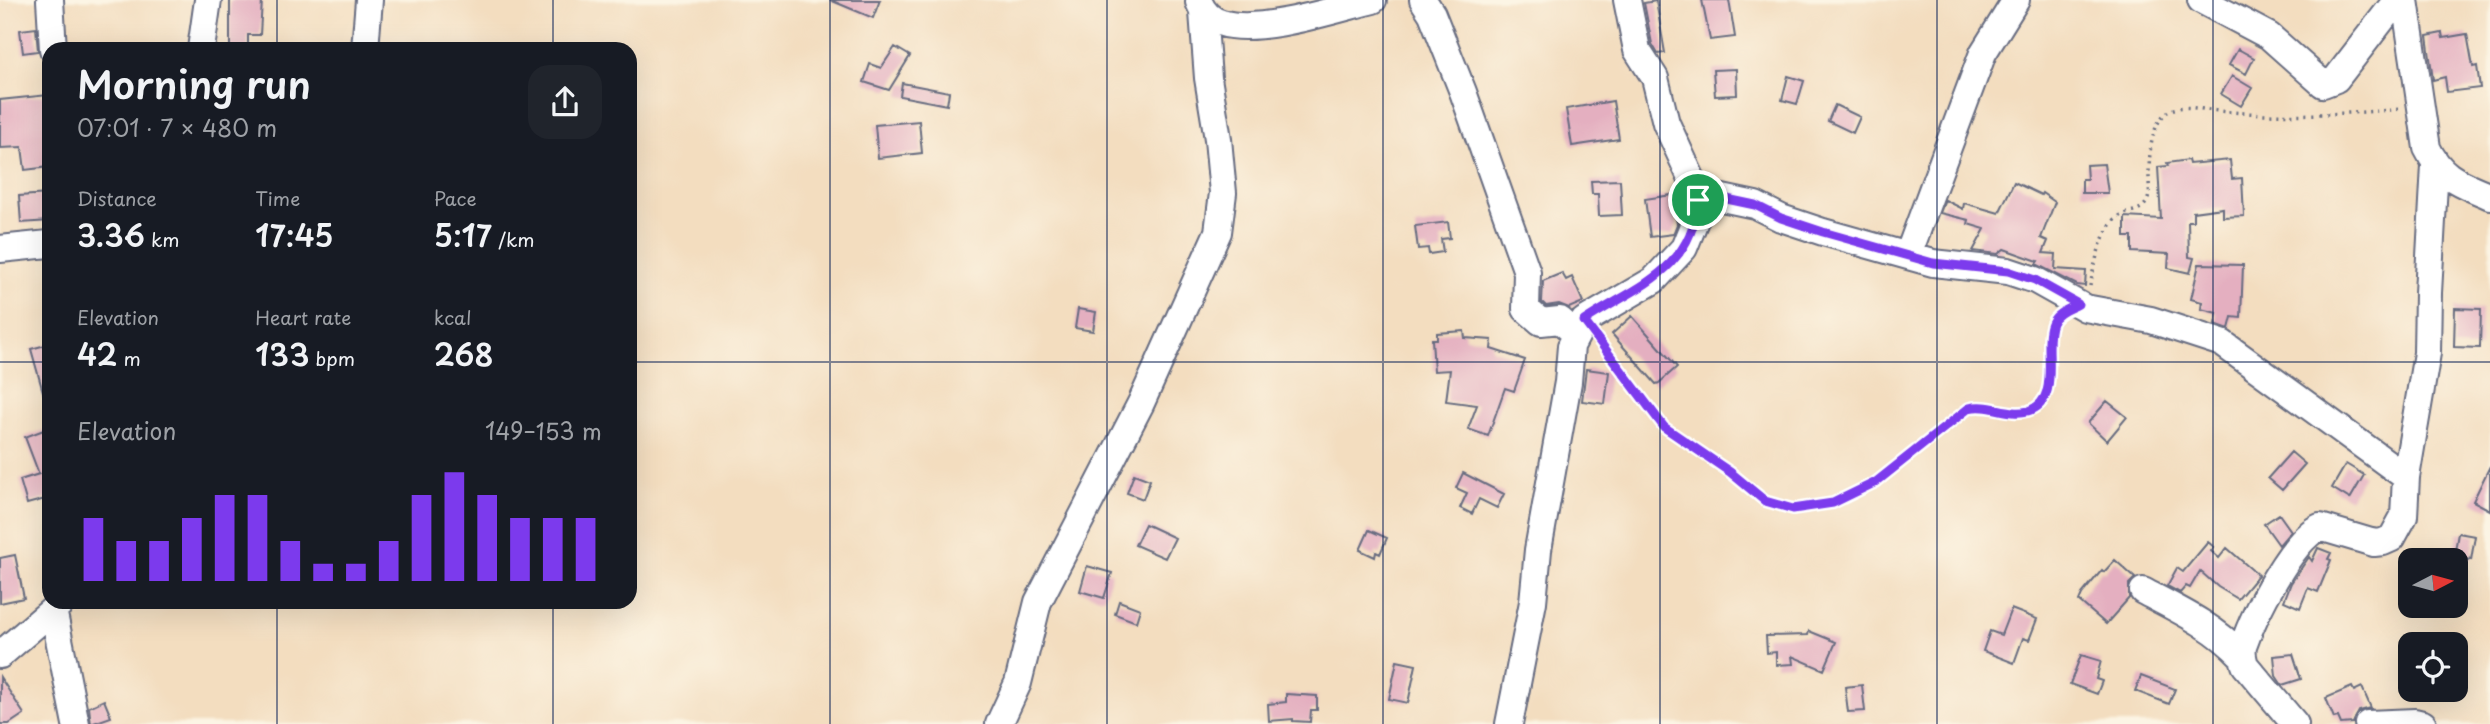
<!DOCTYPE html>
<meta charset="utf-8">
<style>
:root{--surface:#171b24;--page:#20242c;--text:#f1f3f6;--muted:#9ea1a6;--accent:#7c3aed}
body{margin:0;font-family:"Playpen Sans",sans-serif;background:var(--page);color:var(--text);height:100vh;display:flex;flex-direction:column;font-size:26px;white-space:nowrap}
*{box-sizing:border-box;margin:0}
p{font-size:23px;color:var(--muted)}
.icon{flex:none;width:38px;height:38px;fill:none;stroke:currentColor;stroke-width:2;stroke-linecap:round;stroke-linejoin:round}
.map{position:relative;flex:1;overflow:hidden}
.panel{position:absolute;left:42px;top:42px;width:595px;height:567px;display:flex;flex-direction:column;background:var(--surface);border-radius:21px;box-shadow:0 7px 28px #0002}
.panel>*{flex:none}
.needle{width:46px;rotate:84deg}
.tools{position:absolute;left:2398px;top:548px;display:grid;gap:14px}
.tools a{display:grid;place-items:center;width:70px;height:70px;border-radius:14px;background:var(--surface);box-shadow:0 7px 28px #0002;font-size:35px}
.pin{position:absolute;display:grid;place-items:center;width:60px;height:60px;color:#fff;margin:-30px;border:4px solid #fff;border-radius:50%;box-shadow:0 2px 7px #0007}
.round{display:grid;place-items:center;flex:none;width:74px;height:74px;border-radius:21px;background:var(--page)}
.head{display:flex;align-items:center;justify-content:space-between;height:119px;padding:0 35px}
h1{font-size:38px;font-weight:600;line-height:52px}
.figures{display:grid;grid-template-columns:repeat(3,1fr);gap:10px;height:119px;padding:7px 35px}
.figures div{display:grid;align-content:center}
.figures b{font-size:30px;font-weight:600}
.figures small{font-size:19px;font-weight:400}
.figures p{font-size:19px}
.chart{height:196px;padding:14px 35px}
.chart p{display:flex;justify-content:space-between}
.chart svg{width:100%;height:126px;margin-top:7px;stroke:var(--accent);stroke-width:6}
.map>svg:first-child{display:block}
.building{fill:#e4afc0}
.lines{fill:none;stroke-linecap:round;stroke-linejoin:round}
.minor-casing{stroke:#676c80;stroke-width:30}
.path{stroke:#676c80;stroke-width:3.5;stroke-dasharray:2 5;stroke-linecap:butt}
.minor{stroke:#fff;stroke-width:26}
.route-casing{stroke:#fff;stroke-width:14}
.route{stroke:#7c3aed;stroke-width:9}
.grid{fill:none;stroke:#1b2f5e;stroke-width:2;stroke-opacity:0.55}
</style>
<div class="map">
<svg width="2490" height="724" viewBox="0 0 2490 724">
<rect width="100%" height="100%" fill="#fcf5e5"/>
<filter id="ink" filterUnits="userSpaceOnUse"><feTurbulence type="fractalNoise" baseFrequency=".0143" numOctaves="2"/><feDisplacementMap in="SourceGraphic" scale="14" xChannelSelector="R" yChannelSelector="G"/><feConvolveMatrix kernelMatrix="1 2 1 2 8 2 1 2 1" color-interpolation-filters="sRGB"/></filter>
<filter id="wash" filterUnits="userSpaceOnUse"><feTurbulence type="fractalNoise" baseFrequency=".00686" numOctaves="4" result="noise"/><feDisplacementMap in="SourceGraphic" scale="28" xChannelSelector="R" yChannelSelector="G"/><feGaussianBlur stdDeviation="1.57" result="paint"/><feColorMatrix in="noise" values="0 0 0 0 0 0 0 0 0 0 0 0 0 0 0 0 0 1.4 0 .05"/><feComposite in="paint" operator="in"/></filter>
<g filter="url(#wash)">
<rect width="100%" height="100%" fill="#f3ddbf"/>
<g id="blocks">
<!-- building -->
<path class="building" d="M230,0H262L260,35H248V49H230Z
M830,0H880L873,18Z
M1702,0H1729L1735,37L1710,40Z
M1656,1L1665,53L1658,54L1652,44L1644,3Z
M36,28L38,51L23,53L20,30Z
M2442,33L2443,38L2467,34L2473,67L2477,66L2480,88L2447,92L2445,77L2433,80L2427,36Z
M895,47L910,56L889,90L864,82L870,64L881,68Z
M2238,49L2254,58L2246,74L2229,65Z
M1736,69L1737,95L1715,96L1713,70Z
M1788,76L1804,81L1797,104L1782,100Z
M2232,76L2252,88L2241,106L2221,94Z
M902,83L949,92L947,105L900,96Z
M48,95L49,167L25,170L22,147L0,148V100Z
M1613,101L1619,139L1572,146L1566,109Z
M1835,105L1860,117L1853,133L1828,121Z
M919,121L922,153L878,158L875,125Z
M2188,160L2189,164L2230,160L2232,179L2242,178L2244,216L2223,217V208L2193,212V221H2188L2189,257L2194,258L2190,273L2168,268L2169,254L2132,252V237H2125V217L2161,219L2158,167L2168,166L2167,163Z
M2104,164L2108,193H2082V179H2087L2086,165Z
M1620,180L1622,215L1599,216L1598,194H1592L1591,181Z
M2014,182L2041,195L2042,193L2055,202L2041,238L2048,241L2043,253L2056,254L2055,269L2086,271L2085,286L2077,285L2036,264L2038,261L2004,249L1998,254L1973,251L1985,229L1968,224L1969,220L1940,213L1945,200L1963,209L1964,203L1999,213Z
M49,194V221L21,223L19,196Z
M1672,195L1677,224L1673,234L1650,237L1645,199Z
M1448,222L1450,238L1441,239L1443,252L1429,254L1428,248L1418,249L1415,226Z
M2199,264L2243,265L2241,318L2232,317L2229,329L2215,324L2217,313L2201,309L2202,302L2191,299Z
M1562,273L1566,280L1572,277L1583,302L1569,308L1559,304L1546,306L1542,302L1543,281Z
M2455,308L2481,309L2480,348L2454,347Z
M1078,309L1096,312L1093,331L1075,328Z
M1632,316L1677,367L1659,383L1656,384L1612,334Z
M1464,331L1465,338L1492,340L1491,349L1525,360L1514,391L1505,388L1488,436L1468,429L1477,405L1446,401L1450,370L1434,371L1432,339H1437V333Z
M49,344V399H45L31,349Z
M1586,369L1609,372L1605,404L1582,401Z
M2107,401L2127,417L2107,441L2088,423Z
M49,428V498L27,504L20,480L39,474L25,437Z
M2291,452L2305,464L2282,490L2268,478Z
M2346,464L2364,475L2350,499L2332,488Z
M2490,466V510L2473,501Z
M1463,473L1504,494L1497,508L1479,499L1472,514L1460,508L1467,493L1456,488Z
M1134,474L1150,480L1143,499L1127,493Z
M2279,514L2291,531L2279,545L2264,524Z
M1145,524L1175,538L1165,558L1135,545Z
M1369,530L1387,538L1380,554L1376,552L1375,557L1360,550Z
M2458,533L2475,536L2471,560L2454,557Z
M2208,542L2214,547L2211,551L2219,558L2227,548L2258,575L2238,599L2218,587L2200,571L2190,588L2186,586L2180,593L2167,586L2177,568L2183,572Z
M2318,548L2331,553L2328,559L2331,560L2318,592L2308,588L2300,608L2284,601L2291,583L2309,557L2312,561Z
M15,555L24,598L0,603V558Z
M2115,560L2135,578L2129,584V598L2106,624L2079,601L2082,594L2102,570L2104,572Z
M1087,566L1112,573L1104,598L1080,591Z
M1119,601L1140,609L1136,622L1115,614Z
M2011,609L2037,619L2029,640L2023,638L2014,663L1983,651L1990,631L2001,635Z
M1809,631L1836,642L1824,670L1792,656L1793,664L1776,665V652L1767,653L1766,636L1808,635Z
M2293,654L2301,679L2282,685L2276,676L2274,656Z
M2081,655L2101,661L2096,679L2102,681L2097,694L2070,684Z
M1397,661L1416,665L1408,703L1389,699Z
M2141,676L2175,689L2169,704L2135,691Z
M0,677L24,714L9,724H0Z
M1862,685L1865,711L1848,712L1845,687Z
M2352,687L2354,691L2362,687L2371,708L2359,711L2353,723L2341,724L2338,717L2334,718L2326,698Z
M1286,694L1317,696V710H1311L1310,722L1293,721V719L1269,721L1268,704L1286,702Z
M104,700L111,717L91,724L89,707Z"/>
</g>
</g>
<g filter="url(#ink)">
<use href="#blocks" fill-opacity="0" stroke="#676c80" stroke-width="2"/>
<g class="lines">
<defs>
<path id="minor" d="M50,0L53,49
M1423,0L1432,14L1463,92L1527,272L1526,309L1541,322L1560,320L1576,334
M2201,0L2269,36L2323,84L2336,79L2397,0
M2405,0L2427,148C2442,179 2461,183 2490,196
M1199,2C1203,12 1210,20 1222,23C1258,35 1336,9 1373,0
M201,49L208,0
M365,49L369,0
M1698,200L1722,198L1755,205L1781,218L1823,232L1933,263L2008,271L2035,280L2085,308L2151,320L2222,343L2406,477
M0,249L49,244
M1908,255L1983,53L2016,0
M2143,591C2179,610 2214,626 2242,656
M53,609L76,724
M0,655L62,602
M999,724L1018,683L1038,602L1141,403L1218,232L1223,193L1218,139L1208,78L1203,12
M1509,724L1533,602L1538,550L1568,382L1571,346L1584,321L1654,280L1684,248L1696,218L1698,200L1694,184L1666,123L1655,78L1637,50L1627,0
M2295,724L2245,665C2243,658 2241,651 2244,644C2254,614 2292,539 2320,527L2374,543L2383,542L2392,538L2404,516L2406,477L2427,353L2428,293L2435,165
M2368,724L2415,722L2423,724"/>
</defs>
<!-- minor casing -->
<use href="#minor" class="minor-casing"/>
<!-- path -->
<path class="path" d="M2090,286C2094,267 2101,229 2118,217C2128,210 2143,213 2148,199C2150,193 2149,184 2149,177C2149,158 2150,131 2163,116C2174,103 2195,108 2209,110C2274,117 2337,115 2402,109
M1598,339L1664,427L1730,472L1765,501L1793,509L1833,503L1876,482L1970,408C1990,403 2009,417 2028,411C2063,399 2041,340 2056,316"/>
<!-- minor -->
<use href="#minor" class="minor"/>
</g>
</g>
<g class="lines" filter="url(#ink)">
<defs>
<path id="route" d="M1722,198L1755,205L1781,218L1823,232L1933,263L2008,271L2035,280L2078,304C2069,309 2056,313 2052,323C2042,346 2063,401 2028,411C2008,416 1989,403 1969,408L1876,482L1833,503L1793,509L1765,501L1730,472L1664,427L1584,321C1636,286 1692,272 1698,200Z"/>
</defs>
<!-- route casing -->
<use href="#route" class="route-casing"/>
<!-- route -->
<use href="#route" class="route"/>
</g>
<!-- grid -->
<path class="grid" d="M277,0V49M553,0V49M830,0V724M1107,0V724M1383,0V724M1660,0V724M1937,0V724M2213,0V724M0,362H49M630,362H2490M277,602V724M553,602V724"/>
</svg>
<div class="tools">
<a><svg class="needle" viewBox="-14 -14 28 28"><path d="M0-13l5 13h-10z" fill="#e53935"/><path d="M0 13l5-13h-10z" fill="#9ea1a6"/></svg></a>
<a><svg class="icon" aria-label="locate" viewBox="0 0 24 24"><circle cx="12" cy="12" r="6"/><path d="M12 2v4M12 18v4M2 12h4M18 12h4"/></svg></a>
</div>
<div class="pin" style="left:1698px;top:200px;background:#1e9e55"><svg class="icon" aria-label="arrive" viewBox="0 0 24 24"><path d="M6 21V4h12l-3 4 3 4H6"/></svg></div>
<section class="panel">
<div class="head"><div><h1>Morning run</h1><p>07:01 · 7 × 480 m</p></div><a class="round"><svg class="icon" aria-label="share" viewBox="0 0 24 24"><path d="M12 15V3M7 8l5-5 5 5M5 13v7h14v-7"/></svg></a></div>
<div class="figures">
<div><p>Distance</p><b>3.36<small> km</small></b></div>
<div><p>Time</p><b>17:45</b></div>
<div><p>Pace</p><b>5:17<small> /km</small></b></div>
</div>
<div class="figures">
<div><p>Elevation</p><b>42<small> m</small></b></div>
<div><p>Heart rate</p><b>133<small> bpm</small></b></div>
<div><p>kcal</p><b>268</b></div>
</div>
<div class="chart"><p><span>Elevation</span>149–153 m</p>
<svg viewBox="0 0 160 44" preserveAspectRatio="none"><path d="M5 44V22M15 44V30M25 44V30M35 44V22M45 44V14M55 44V14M65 44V30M75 44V38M85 44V38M95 44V30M105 44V14M115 44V6M125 44V14M135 44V22M145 44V22M155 44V22"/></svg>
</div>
</section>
</div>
